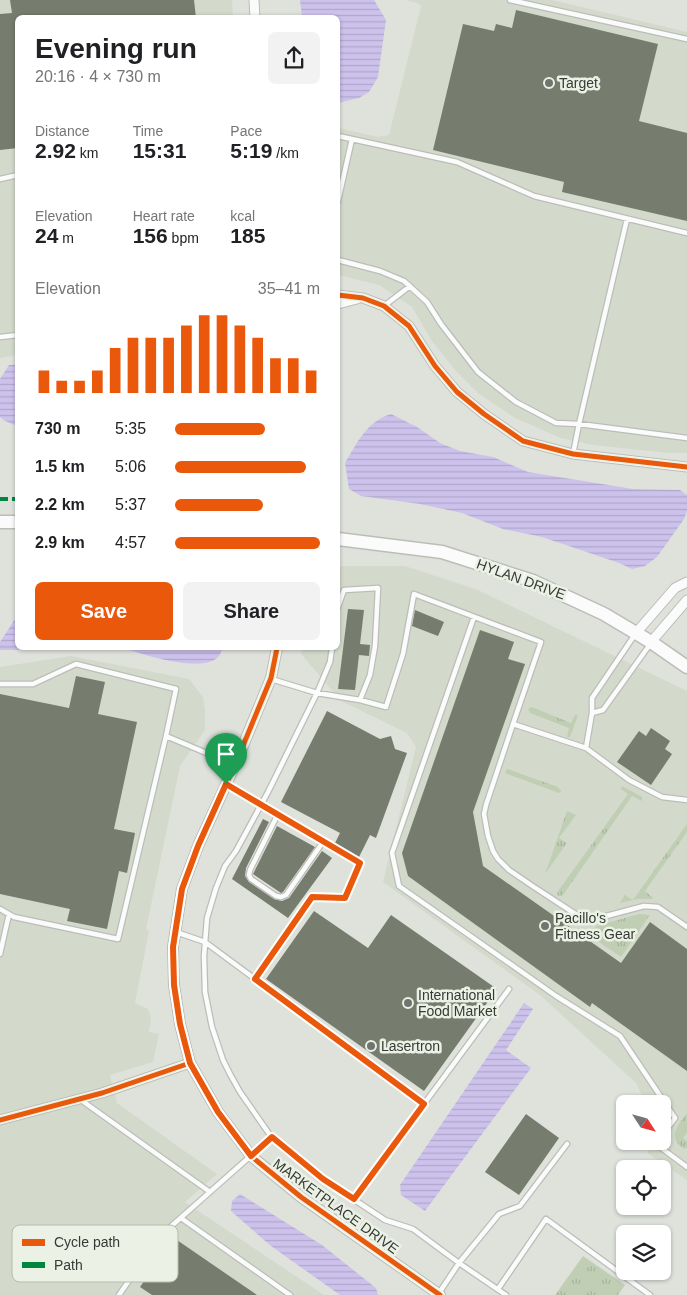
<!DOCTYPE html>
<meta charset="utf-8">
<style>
:root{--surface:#fff;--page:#f2f2f2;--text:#202124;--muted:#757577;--accent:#ea580c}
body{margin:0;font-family:Helvetica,sans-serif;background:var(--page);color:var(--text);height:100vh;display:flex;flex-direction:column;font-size:19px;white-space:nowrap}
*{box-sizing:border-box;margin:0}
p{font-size:16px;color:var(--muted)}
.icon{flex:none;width:28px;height:28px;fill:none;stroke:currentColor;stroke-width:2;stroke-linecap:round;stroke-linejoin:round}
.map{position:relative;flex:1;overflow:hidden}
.details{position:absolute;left:15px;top:15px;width:325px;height:635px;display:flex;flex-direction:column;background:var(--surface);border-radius:8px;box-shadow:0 1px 4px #0004}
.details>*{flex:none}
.needle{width:32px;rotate:126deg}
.fabs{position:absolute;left:616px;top:1095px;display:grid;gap:10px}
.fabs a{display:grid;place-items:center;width:55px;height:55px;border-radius:8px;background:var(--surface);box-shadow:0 1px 4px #0004;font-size:25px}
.pin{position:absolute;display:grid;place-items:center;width:42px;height:42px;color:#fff;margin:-51px -21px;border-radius:50% 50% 50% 0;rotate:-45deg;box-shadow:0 0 5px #0007}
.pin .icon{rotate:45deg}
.round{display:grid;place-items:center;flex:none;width:52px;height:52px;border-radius:8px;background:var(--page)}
.overview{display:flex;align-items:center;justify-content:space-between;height:85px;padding:0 20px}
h1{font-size:28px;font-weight:800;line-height:38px}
.stats{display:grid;grid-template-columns:repeat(3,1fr);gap:8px;height:85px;padding:5px 20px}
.stats div{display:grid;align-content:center}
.stats b{font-size:21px;font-weight:800}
.stats small{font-size:14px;font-weight:400}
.stats p{font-size:14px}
.chart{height:140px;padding:10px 20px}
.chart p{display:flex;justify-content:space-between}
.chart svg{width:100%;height:90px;margin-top:5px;stroke:var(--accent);stroke-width:6}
.action{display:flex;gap:10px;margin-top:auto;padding:10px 20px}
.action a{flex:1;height:58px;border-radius:8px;background:var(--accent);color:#fff;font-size:20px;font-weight:800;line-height:58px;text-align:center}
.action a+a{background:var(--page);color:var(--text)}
ul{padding:0 20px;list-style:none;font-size:16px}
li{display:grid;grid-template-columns:80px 60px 1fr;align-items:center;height:38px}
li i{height:12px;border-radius:6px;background:var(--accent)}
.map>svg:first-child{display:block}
.built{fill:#d3dacc}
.grass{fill:url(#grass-tufts)}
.water{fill:url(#water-rules)}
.building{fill:#767c6e}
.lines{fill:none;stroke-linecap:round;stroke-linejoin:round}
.service-casing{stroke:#bbbeb8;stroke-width:7}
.minor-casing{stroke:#bbbeb8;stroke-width:11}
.tertiary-casing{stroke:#bbbeb8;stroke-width:12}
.secondary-casing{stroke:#bbbeb8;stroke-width:15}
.service{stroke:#fafbfa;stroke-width:4.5}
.minor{stroke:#fafbfa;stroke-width:9}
.tertiary{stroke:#fafbfa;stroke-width:10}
.secondary{stroke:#fafbfa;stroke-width:12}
.quiet{stroke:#00873e;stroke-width:4;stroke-dasharray:8 4;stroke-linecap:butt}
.cycleway-casing{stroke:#ebf2e5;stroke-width:8}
.cycleway{stroke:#e8590c;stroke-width:5}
.route-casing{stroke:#fff;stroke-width:10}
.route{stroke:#ea580c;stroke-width:6}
.poi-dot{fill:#71756f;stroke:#ebf2e5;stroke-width:2}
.labels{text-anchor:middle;stroke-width:5;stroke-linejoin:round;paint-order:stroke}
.poi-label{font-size:14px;fill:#373a35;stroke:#ebf2e5;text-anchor:start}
.street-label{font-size:14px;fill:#373a35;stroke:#ebf2e5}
.key{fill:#ebf2e5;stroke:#b5bbb0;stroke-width:1}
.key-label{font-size:14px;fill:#373a35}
</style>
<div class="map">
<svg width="687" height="1295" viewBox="0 0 687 1295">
<defs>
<pattern id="grass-tufts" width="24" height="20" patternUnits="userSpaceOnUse" patternTransform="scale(1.25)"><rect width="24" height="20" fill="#c0cfb3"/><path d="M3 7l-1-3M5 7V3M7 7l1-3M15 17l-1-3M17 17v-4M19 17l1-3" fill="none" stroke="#a6b29b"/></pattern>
<pattern id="water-rules" width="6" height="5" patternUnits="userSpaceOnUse" patternTransform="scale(1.25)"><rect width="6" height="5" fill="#cdc2ec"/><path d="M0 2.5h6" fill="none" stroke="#b1a7cb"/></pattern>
</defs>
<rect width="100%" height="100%" fill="#dee2db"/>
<!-- built -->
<path class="built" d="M0,0H232L233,17L18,18L17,355L0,358Z
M405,0H552L687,32V453H669L593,445L561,438L515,418L478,393L455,370L432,341L412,307L379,285L338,275V134L339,128L378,137L389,135L421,6L417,3Z
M338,566H405L478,590L687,691V1180L647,1153L652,1141H662V1104H646L636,1083L540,995L383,882L416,747L407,733L341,701L301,654L302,648H338Z
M71,656L189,679L203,697L205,709V730L180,766L146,929L149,931L135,1003L148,1009L151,1018L149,1032L159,1034L153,1062L110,1075L117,1103L217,1174L185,1202L324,1295H0V667Z"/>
<!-- grass -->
<path class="grass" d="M532,707L571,723L575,715H578L570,737H567L569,728L530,713L528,709Z
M507,769L558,787L561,791L559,793L507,774L505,772Z
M622,786L642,797V801L632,796L563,895L559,896L557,894L558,891L628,794L621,789Z
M567,811L576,815L559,838L567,843L545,874Z
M687,824V832L645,891L652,897L653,899H638L620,903L625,895L633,900Z
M639,914L650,915L621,957L590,936L596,926Z
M687,1113V1133L683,1138L687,1141V1148L684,1149C666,1137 678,1125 687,1113Z
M583,1256L625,1285L618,1295H555Z"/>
<!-- water -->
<path class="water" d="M300,0H374L386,20L378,77L369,92L359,98L338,103V18L302,17Z
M9,365H17V426L5,421L0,417V379Z
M391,414L417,427L440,443L460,451L493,457L528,472L633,489L680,490L687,495V511L684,519L657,557L645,566L632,569L619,563L542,537L503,529L462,513L420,504L361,496L349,489L345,463C357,443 367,421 391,414Z
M17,616L18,648H51L43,650H0V642Z
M123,648H222C219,680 141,654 123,648Z
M524,1003L533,1009L506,1050L531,1068L425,1211L401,1195L400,1185Z
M240,1194L322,1245L376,1288L378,1295H340L271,1246L231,1211L232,1201Z"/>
<!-- building -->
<path class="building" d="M10,0H194L196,18H18V148L0,150V14L12,13Z
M516,10L658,44L639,121L687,133V221L562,192L564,182L433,150L463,24L494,31L496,24L512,28Z
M348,609L364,610L360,644L370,645L369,656L359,655L355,690L338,689Z
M415,610L444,622L438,636L412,626Z
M480,630L514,642L508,659L525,664L473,812L483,866L621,963L650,922L687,949V1071L592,1003L590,1007L408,876L402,853Z
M76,676L105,682L98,714L137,722L114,829L135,833L127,873L119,871L107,929L67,921L70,909L0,894V694L69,708Z
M327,711L380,739L391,736L395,749L407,753L376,838L370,835L359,857L335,843L340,833L281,802Z
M651,728L670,741L665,749L672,754L651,785L617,762L639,731L646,736Z
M263,819L269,822L246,868L245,876L249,882L274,899L282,901L289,898L322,851L332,858L288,918L232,879Z
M277,826L315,847L283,892L281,893L253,874Z
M314,911L368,948L391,915L497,989L424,1091L266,979Z
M526,1114L559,1138L519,1195L485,1172Z
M174,1238L257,1295H152L140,1287Z"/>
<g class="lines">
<defs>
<path id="service" d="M510,0L687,39
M338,136L457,162L534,196L687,233
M0,179L18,175
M338,201L352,139
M338,260L380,271L404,281L427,302L441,324L478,372L516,402L556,423L579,424L687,438
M384,306L410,286
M0,337L18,335
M573,454L579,424L627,219
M338,607L344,590L378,588L375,646L370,675L360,700
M474,617L392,853L399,886L556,996L620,1036L675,1118L662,1136
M271,679L317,693L330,662L332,648
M0,684H33L76,664L176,689L166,736L235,765
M592,713L603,710L651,643
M513,724L486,805L484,814L488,836L493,851L498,859L509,870L534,887L580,917L595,919L644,906L658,907L687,927
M586,748L592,713V698L636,633
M226,785L359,863L345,898L312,897L255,979
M277,816L250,870L249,875L251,879L276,896L281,897L286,895L323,842
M0,909L14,917L118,939L166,736
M176,932L205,942L424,1104L509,989
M0,954L9,914
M81,1100L210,1192
M659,1141L656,1144L687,1167
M354,1199L424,1104
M181,1218L290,1295
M498,1289L546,1219L650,1295
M439,1293L459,1263L499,1214L520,1206L567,1144
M119,1295L159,1237L272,1137
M506,1295L459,1263L413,1229L385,1220L323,1179L270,1135L240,1092L230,1074L223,1060L212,1027L205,992L204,956L207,918L216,888L225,866L236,851L268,792L317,693L360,700L386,707L403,654L414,594L541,642L513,724L586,748L629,780L662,797L687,800"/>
<path id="minor" d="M254,0L255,18
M338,295L363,298L384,306L409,326L435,366L457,392L484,414L523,441L573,454L687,467
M338,304L357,299
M636,633L675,588L687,582
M651,642L687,600
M0,1120L102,1093L190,1063"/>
<path id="tertiary" d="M277,648L271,678L235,765L198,846L182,889L173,947L174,985L180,1024L190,1063L218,1112L251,1156L301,1197L440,1295"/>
<path id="secondary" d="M0,522H18
M338,539L442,552L533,581L604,614L651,642L687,667"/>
</defs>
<!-- service casing -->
<use href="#service" class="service-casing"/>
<!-- minor casing -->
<use href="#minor" class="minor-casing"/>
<!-- tertiary casing -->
<use href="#tertiary" class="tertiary-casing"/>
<!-- secondary casing -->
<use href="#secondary" class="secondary-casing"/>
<!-- service -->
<use href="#service" class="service"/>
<!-- minor -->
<use href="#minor" class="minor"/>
<!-- tertiary -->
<use href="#tertiary" class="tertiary"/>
<!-- secondary -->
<use href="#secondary" class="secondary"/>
<!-- quiet -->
<path class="quiet" d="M0,499H18"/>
<defs>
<path id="cycleway" d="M338,295L363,298L384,306L409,326L435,366L457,392L484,414L523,441L573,454L687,467
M277,648L271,678L235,765L198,846L182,889L173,947L174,985L180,1024L190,1063L218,1112L251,1156L301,1197L440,1295
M0,1120L102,1093L190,1063"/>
</defs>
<!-- cycleway casing -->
<use href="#cycleway" class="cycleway-casing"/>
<!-- cycleway -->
<use href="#cycleway" class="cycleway"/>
</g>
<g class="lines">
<defs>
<path id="route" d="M226,784L360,863L345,898L312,897L255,979L424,1104L354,1199L323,1179L272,1137L251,1156L218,1112L190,1063L180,1024L174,985L173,947L182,889L198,846Z"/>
</defs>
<!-- route casing -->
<use href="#route" class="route-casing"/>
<!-- route -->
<use href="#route" class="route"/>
</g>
<!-- markers -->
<g class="poi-dot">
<circle cx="549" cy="83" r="5"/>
<circle cx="545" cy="926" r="5"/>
<circle cx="408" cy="1003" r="5"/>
<circle cx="371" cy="1046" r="5"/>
</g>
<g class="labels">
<!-- poi labels -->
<g class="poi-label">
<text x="559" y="88">Target</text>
<text x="555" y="923">Pacillo's<tspan x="555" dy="16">Fitness Gear</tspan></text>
<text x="418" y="1000">International<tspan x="418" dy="16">Food Market</tspan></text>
<text x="381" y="1051">Lasertron</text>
</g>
<!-- street labels -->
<g class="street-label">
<text transform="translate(521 579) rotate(20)" y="5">HYLAN DRIVE</text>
<text transform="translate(336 1206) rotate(36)" y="5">MARKETPLACE DRIVE</text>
</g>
</g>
<!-- legend -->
<rect x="12" y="1225" width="166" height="57" rx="8" class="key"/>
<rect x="22" y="1239" width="23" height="7" fill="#e8590c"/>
<rect x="22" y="1262" width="23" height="6" fill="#00873e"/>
<g class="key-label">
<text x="54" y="1247">Cycle path</text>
<text x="54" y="1270">Path</text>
</g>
</svg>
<div class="fabs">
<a><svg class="needle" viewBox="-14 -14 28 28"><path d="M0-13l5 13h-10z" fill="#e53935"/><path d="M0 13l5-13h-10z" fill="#757577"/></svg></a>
<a><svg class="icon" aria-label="locate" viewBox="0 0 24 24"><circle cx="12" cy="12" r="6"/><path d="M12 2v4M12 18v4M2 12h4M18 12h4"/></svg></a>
<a><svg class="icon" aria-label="layers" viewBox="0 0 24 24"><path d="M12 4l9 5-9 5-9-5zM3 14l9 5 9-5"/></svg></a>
</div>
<div class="pin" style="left:226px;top:784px;background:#1e9e55"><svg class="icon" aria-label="arrive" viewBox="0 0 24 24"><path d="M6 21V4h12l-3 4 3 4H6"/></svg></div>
<section class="details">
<div class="overview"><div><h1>Evening run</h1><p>20:16 · 4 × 730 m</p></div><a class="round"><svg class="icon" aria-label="share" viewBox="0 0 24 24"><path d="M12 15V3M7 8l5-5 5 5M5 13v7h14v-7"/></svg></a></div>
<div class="stats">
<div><p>Distance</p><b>2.92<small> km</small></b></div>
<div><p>Time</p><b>15:31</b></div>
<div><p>Pace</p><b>5:19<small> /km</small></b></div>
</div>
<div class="stats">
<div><p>Elevation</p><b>24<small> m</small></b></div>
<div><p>Heart rate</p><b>156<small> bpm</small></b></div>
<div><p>kcal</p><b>185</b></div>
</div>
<div class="chart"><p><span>Elevation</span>35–41 m</p>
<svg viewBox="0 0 160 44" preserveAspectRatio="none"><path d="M5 44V33M15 44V38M25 44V38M35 44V33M45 44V22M55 44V17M65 44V17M75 44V17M85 44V11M95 44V6M105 44V6M115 44V11M125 44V17M135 44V27M145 44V27M155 44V33"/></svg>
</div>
<ul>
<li><b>730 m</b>5:35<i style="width:62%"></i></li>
<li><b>1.5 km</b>5:06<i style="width:90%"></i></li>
<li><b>2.2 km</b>5:37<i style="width:61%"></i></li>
<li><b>2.9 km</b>4:57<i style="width:100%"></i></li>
</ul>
<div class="action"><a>Save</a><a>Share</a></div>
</section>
</div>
